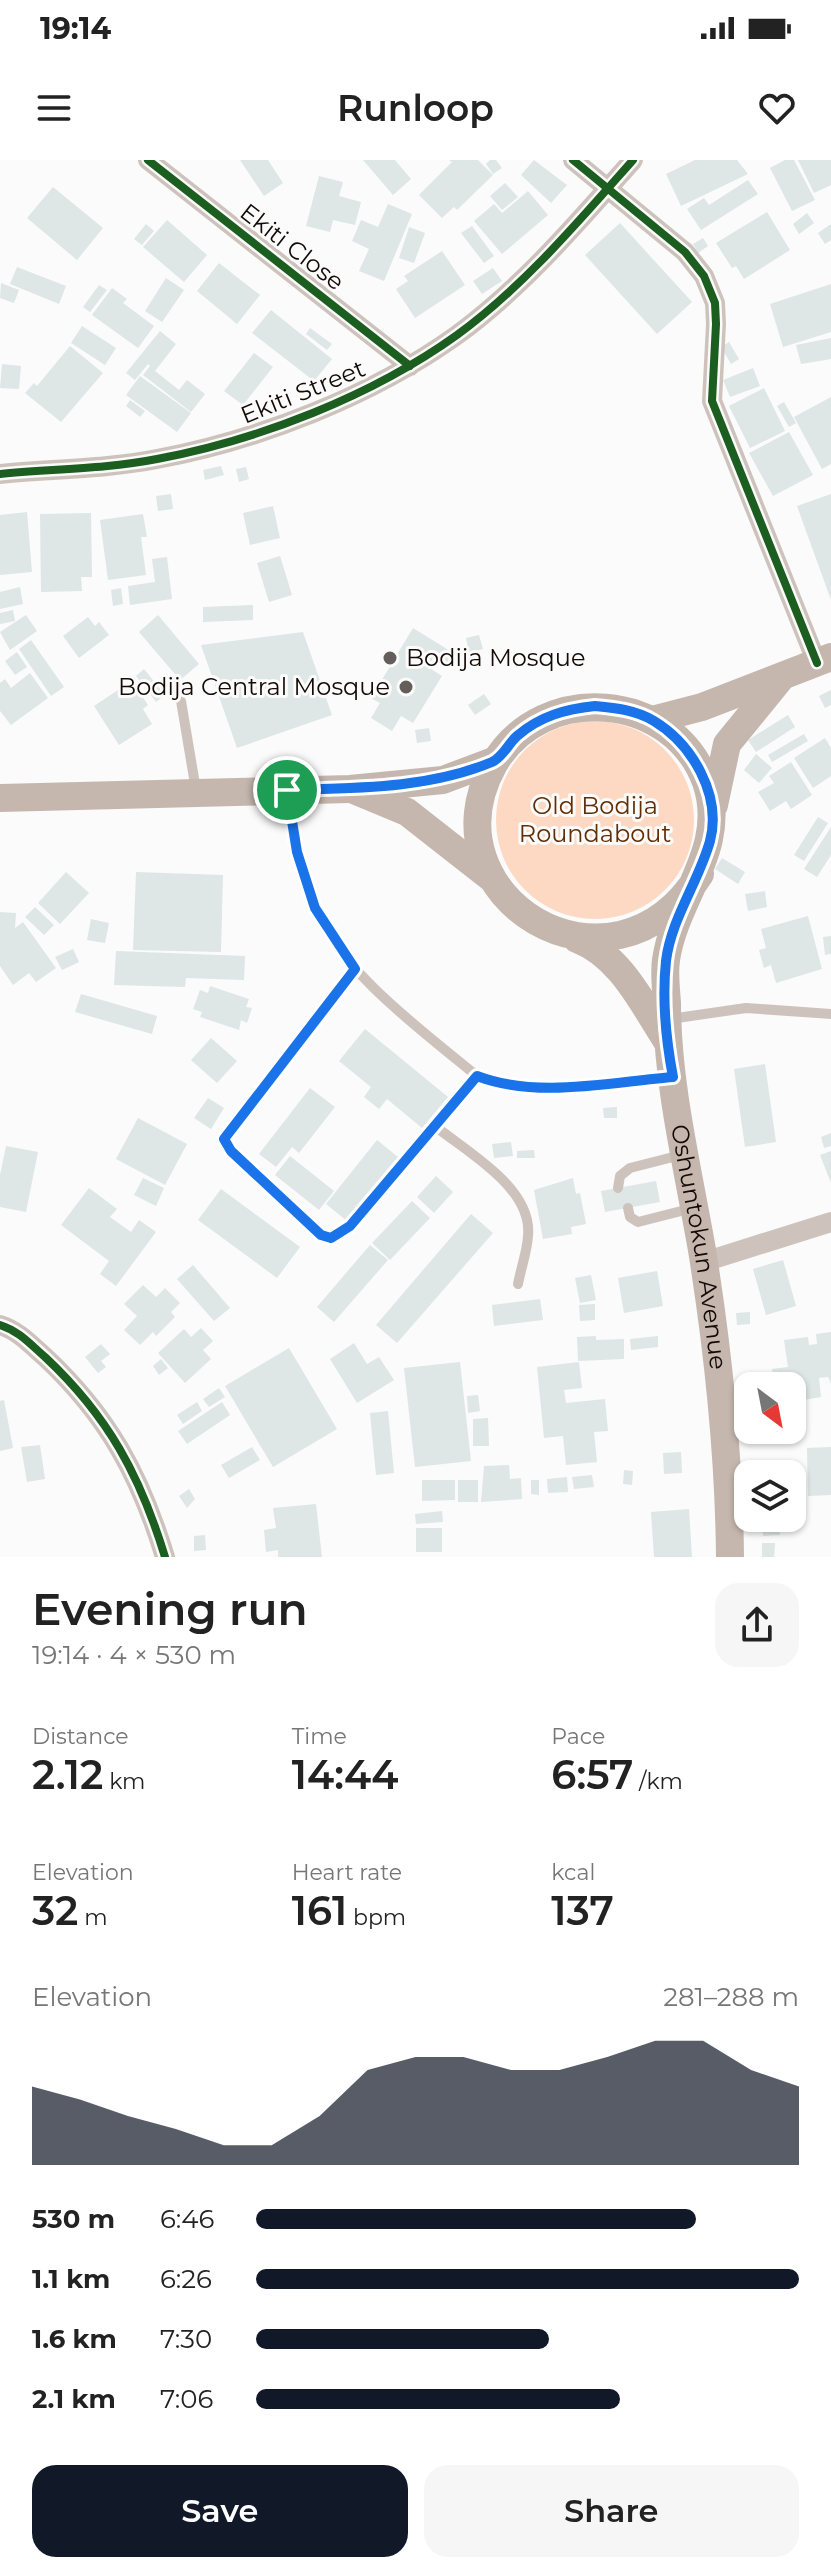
<!DOCTYPE html>
<meta charset="utf-8">
<style>
:root{--surface:#fff;--page:#f6f6f6;--text:#222;--muted:#767676;--accent:#111827}
body{margin:0;font-family:Montserrat,sans-serif;background:var(--page);color:var(--text);height:100vh;display:flex;flex-direction:column;font-size:30px;white-space:nowrap}
*{box-sizing:border-box;margin:0}
p{font-size:26px;color:var(--muted)}
.icon{flex:none;width:44px;height:44px;fill:none;stroke:currentColor;stroke-width:2;stroke-linecap:round;stroke-linejoin:round}
.map{position:relative;height:1397px;overflow:hidden}
.details{display:flex;flex-direction:column;background:var(--surface);flex:1}
.details>*{flex:none}
.needle{width:52px;rotate:148deg}
.tools{position:absolute;left:734px;top:1212px;display:grid;gap:16px}
.tools a{display:grid;place-items:center;width:72px;height:72px;border-radius:16px;background:var(--surface);box-shadow:0 2px 6px #0004;font-size:40px}
.pin{position:absolute;display:grid;place-items:center;width:68px;height:68px;color:#fff;margin:-34px;border:4px solid #fff;border-radius:50%;box-shadow:0 2px 8px #0007}
.round{display:grid;place-items:center;flex:none;width:84px;height:84px;border-radius:24px;background:var(--page)}
.summary{display:flex;align-items:center;justify-content:space-between;height:136px;padding:0 32px}
h1{font-size:44px;font-weight:600;line-height:60px}
.figures{display:grid;grid-template-columns:repeat(3,1fr);gap:12px;height:136px;padding:8px 32px}
.figures div{display:grid;align-content:center}
.figures b{font-size:40px;font-weight:600}
.figures small{font-size:22px;font-weight:400}
.figures p{font-size:22px}
.chart{height:224px;padding:16px 32px}
.chart p{display:flex;justify-content:space-between}
.chart svg{width:100%;height:144px;margin-top:8px;fill:var(--accent);opacity:.7}
.primary-button{display:flex;gap:16px;margin-top:auto;padding:16px 32px}
.primary-button a{flex:1;height:92px;border-radius:24px;background:var(--accent);color:#fff;font-size:32px;font-weight:600;line-height:92px;text-align:center}
.primary-button a+a{background:var(--page);color:var(--text)}
ul{padding:0 32px;list-style:none;font-size:26px}
li{display:grid;grid-template-columns:128px 96px 1fr;align-items:center;height:60px}
li i{height:20px;border-radius:10px;background:var(--accent)}
.status{display:flex;justify-content:space-between;align-items:center;height:56px;padding:0 40px;background:var(--surface);direction:ltr}
.status svg{height:22px;fill:currentColor}
header{display:flex;justify-content:space-between;align-items:center;height:104px;padding:0 32px;background:var(--surface);font-size:36px;font-weight:600}
.map>svg:first-child{display:block}
.green{fill:#fdd9c3}
.building{fill:#dee6e6}
.lines{fill:none;stroke-linecap:round;stroke-linejoin:round}
.lane{stroke:#cec3bc;stroke-width:10}
.street{stroke:#cec3bc;stroke-width:20}
.secondary{stroke:#c5b7ae;stroke-width:28}
.cycleway-casing{stroke:#fbfbfb;stroke-width:13}
.cycleway{stroke:#1b5e20;stroke-width:8}
.route-casing{stroke:#fff;stroke-width:16}
.route{stroke:#1a73e8;stroke-width:10}
.poi-dot{fill:#645e5b;stroke:#fbfbfb;stroke-width:3}
.labels{text-anchor:middle;stroke-width:6;stroke-linejoin:round;paint-order:stroke}
.street-label{font-size:24px;fill:#130905;stroke:#fbfbfb}
.poi-label{font-size:24px;fill:#130905;stroke:#fbfbfb;text-anchor:start}
.park-label{font-size:24px;fill:#622e04;stroke:#fbfbfb}
</style>
<div class="status"><b>19:14</b><svg viewBox="0 0 49 12"><path d="M0 12V9h3v3zM5 12V6h3v6zM10 12V3h3v9zM15 12V0h3v12zM26 1h20v11H26zM47 4h2v5h-2z"/></svg></div>
<header><svg class="icon" aria-label="menu" viewBox="0 0 24 24"><path d="M4 6h16M4 12h16M4 18h16"/></svg>Runloop<svg class="icon" aria-label="heart" viewBox="0 0 24 24"><path d="M12 20l-8-8c-3-5 5-10 8-4 3-6 11-1 8 4z"/></svg></header>
<div class="map">
<svg width="831" height="1397" viewBox="0 0 831 1397">
<rect width="100%" height="100%" fill="#fbfbfb"/>
<!-- green -->
<path class="green" d="M496 660a99 99 0 1 1 198 0a99 99 0 1 1-198 0Z"/>
<!-- building -->
<path class="building" d="M240,0H268L283,23L264,36Z
M363,0H395L411,19L393,35Z
M449,0H478L493,15L457,50L454,47L442,58L419,35L452,2Z
M490,0H496L502,8L493,14L486,4Z
M534,0L567,25L551,43L521,15Z
M695,0H737L748,14L681,46L666,14Z
M785,0H794L815,40L792,51L770,8Z
M798,0H831V25L814,33Z
M319,16L343,22L339,36L361,42L355,65L333,60L330,72L306,66Z
M748,20L758,34L701,70L687,49L704,38L709,45Z
M505,23L518,37L502,50L490,36Z
M53,27L103,68L77,100L27,58Z
M528,31L548,55L502,94L474,61L494,44L502,53Z
M388,44L412,54L384,121L359,111L369,89L352,81L361,60L378,67Z
M767,52L790,90L744,119L736,106L732,108L716,83Z
M807,53L814,63L799,74L793,64Z
M167,60L207,95L184,122L143,87Z
M620,63L692,142L657,174L585,95Z
M146,64L154,71L142,85L134,79Z
M831,64V80L825,84L818,73Z
M472,66L494,96L484,103L461,73Z
M409,67L425,73L414,103L399,98Z
M703,78L708,86L698,93L693,84Z
M442,91L465,125L415,158L396,129L408,121L404,116Z
M219,103L260,135L237,164L197,131Z
M17,107L66,126L59,144L10,124Z
M493,108L502,121L482,134L473,121Z
M166,118L184,130L162,162L145,151Z
M1,123L19,130L14,143L0,138Z
M831,124V172L783,187L770,144Z
M99,125L107,130L90,152L83,147Z
M112,128L127,139L123,143L154,166L138,188L92,155Z
M271,150L332,199L314,221L252,173Z
M82,166L116,188L105,205L71,183Z
M310,168L332,184L327,190L306,174Z
M160,171L176,184L155,211L179,230L187,220L205,234L191,252L143,215L150,206L148,204L135,220L126,213Z
M831,178V199L801,204L796,185Z
M729,182L739,199L731,204L721,187Z
M70,186L103,213L61,262L25,233L34,223L37,226Z
M254,193L273,207L243,245L224,231Z
M2,204L21,206L19,229L0,228Z
M753,208L760,226L730,237L723,220Z
M140,216L191,253L177,272L126,235Z
M764,228L785,271L750,288L729,246Z
M831,237V304L822,309L794,257Z
M130,240L145,251L140,257L126,246Z
M784,242L796,263L789,267L777,246Z
M789,272L813,315L773,336L749,293Z
M221,306L224,315L205,320L203,310Z
M246,307L249,319L239,322L236,309Z
M171,334L173,349L158,351L156,336Z
M831,334V440L797,346Z
M273,346L280,378L250,385L243,353Z
M27,352L32,412L0,415V355Z
M91,353L92,417H81L82,431L41,432L40,354Z
M143,354L147,377H141L146,415L108,420L100,360Z
M280,396L292,435L269,442L257,403Z
M167,397L172,439L130,445L128,426L155,422L152,399Z
M20,427L23,444L0,449V432Z
M121,428L123,444L113,446L111,430Z
M253,445V460L203,462V447Z
M13,450L15,461L0,464V453Z
M26,455L37,471L10,490L0,472Z
M158,455L199,504L180,520L139,472Z
M88,457L95,466L99,462L109,475L79,498L63,476Z
M413,468L455,494L447,507L433,498L428,507L442,516L413,563L401,556L392,571L371,558L380,543L371,538Z
M303,472L332,555L237,588L201,485Z
M479,475L483,489L469,493L466,478Z
M31,480L64,527L51,536L19,489Z
M17,492L27,507L15,515L5,501Z
M144,509L165,535L156,542L136,516Z
M30,513L48,538L11,565L0,551V523L5,519L11,528Z
M127,524L133,533L138,530L148,545L143,549L152,564L119,585L94,546Z
M831,530V545L825,548L819,536Z
M484,534L491,544L475,555L468,545Z
M788,555L795,567L756,592L748,580Z
M429,568L431,581L417,583L415,570Z
M804,574L808,581L772,602L768,595Z
M825,578L831,588V616L813,628L794,598Z
M756,594L772,608L759,623L744,610Z
M791,602L812,635L791,649L786,641L770,651L758,632L774,623L769,616Z
M818,657L828,663L804,701L794,695Z
M831,667V695L817,717L804,709Z
M722,698L745,712L738,724L715,709Z
M66,712L89,733L60,764L38,743Z
M136,712L223,715L221,792L133,790Z
M765,731L767,747L748,751L745,734Z
M35,747L54,765L44,775L25,757Z
M0,752L16,753L15,768L23,762L56,808L36,822L29,813L13,825L0,806Z
M808,756L822,809L776,823L771,805L764,808L759,790L766,788L761,769Z
M91,759L109,763L105,783L87,780Z
M831,776V794L825,795L823,777Z
M73,789L79,802L62,810L55,797Z
M116,791L245,796L244,820L186,818L185,827L114,825Z
M210,826L249,839L246,847L252,848L247,863L241,860L239,870L200,857L202,852L193,849L200,830L208,833Z
M81,834L157,856L152,874L75,852Z
M365,869L448,937L422,968L387,939L379,949L364,937L371,927L339,901Z
M211,878L237,901L217,923L191,900Z
M765,904L776,982L745,987L734,909Z
M310,928L335,947L299,993L292,987L276,1007L259,994Z
M208,938L224,948L211,969L194,958Z
M617,947V958H604L603,948Z
M138,958L187,984L165,1025L116,999Z
M831,973V986L824,988L821,977Z
M377,980L398,997L347,1061L326,1044Z
M511,982L513,996L494,998L492,984Z
M6,986L38,992L26,1052L0,1047V1015Z
M534,990L535,998H517V991Z
M831,991V1023L820,995Z
M290,996L334,1031L319,1050L275,1015Z
M436,1016L453,1032L434,1053L417,1037Z
M143,1018L164,1028L156,1046L134,1035Z
M573,1018L576,1034L580,1033L586,1064L571,1067L572,1074L543,1079L534,1030Z
M656,1021L660,1042L605,1052L601,1031Z
M89,1028L117,1049L110,1057L131,1072L139,1060L156,1072L116,1126L100,1114L109,1101L61,1065Z
M221,1029L300,1087L277,1118L198,1060Z
M412,1041L430,1058L390,1100L372,1083Z
M471,1054L493,1073L397,1183L376,1165Z
M370,1085L388,1100L334,1162L317,1147Z
M783,1100L796,1146L766,1155L753,1109Z
M193,1105L230,1148L214,1161L177,1119Z
M657,1111L663,1146L624,1153L618,1118Z
M591,1115L596,1140L580,1143L575,1118Z
M143,1125L156,1137L165,1128L180,1143L171,1152L175,1157L156,1176L153,1172L140,1185L124,1170L137,1156L124,1144Z
M540,1139L543,1160L494,1166L492,1145Z
M595,1144V1160L580,1161L579,1145Z
M750,1152V1164L737,1165L736,1153Z
M201,1168L213,1181L203,1190L211,1199L185,1223L158,1193L184,1169L191,1177Z
M831,1172V1224L828,1217L819,1218L821,1237L792,1242V1226H774L772,1209L788,1207L784,1180L808,1177L809,1185L817,1184L816,1174Z
M596,1176V1180L624,1179V1199L578,1201L577,1177Z
M658,1176V1187L631,1190L630,1179Z
M354,1183L367,1204L379,1197L394,1220L357,1243L330,1199Z
M101,1184L110,1194L101,1201L106,1207L98,1213L85,1197Z
M289,1188L337,1269L273,1307L225,1226Z
M161,1199L168,1208L159,1215L153,1206Z
M460,1202L471,1301L415,1307L404,1208Z
M579,1202L582,1228L564,1230L566,1243L605,1239L608,1271L594,1272L597,1302L566,1305L563,1276L544,1278L537,1207Z
M219,1228L225,1237L209,1247L203,1239Z
M478,1235L480,1251L468,1253L467,1236Z
M4,1240L13,1288L0,1291V1241Z
M197,1242L202,1251L183,1264L177,1255Z
M222,1242L230,1255L187,1284L178,1271Z
M388,1251L394,1313L376,1315L370,1253Z
M488,1258L489,1286H473V1259Z
M40,1285L45,1319L27,1322L21,1287Z
M252,1287L260,1300L229,1318L221,1305Z
M831,1287V1335L808,1336L807,1288Z
M681,1292L682,1313L664,1314L663,1293Z
M509,1305L510,1319L521,1318L522,1339L481,1342L484,1306Z
M624,1310L633,1311L632,1325L623,1324Z
M592,1315L594,1327L574,1329L572,1317Z
M567,1317L568,1332L548,1333L547,1319Z
M422,1320H455V1340L422,1341Z
M458,1320H478V1342H458Z
M531,1320H539V1335L531,1334Z
M189,1329L195,1339L187,1348L179,1336Z
M316,1344L322,1397H278V1390L266,1392L264,1370L276,1368L273,1348Z
M689,1349L692,1397H654L651,1352Z
M442,1351L443,1362L416,1364L415,1354Z
M762,1358H779L780,1375L763,1376Z
M416,1368H442V1392H416Z
M205,1375L206,1390L194,1391V1376Z
M762,1383H775L774,1397H762Z"/>
<g class="lines">
<!-- lane -->
<path class="lane" d="M181,541L196,630
M287,632C293,670 299,709 314,745C339,811 424,872 477,916C538,939 609,922 671,917
M355,809L224,979L231,991L321,1075L331,1078L350,1066L477,916
M670,859L746,848L831,854
M435,966C467,992 533,1028 528,1076C527,1092 521,1108 518,1124
M618,1028L620,1016L630,1008L681,995
M628,1048L630,1057L638,1062L693,1048"/>
<!-- street -->
<path class="street" d="M148,0L410,206
M573,0L685,92L704,116L715,143L716,164L712,241L817,503
M0,314C52,309 106,309 157,299C259,280 372,236 457,175C523,127 579,61 633,0
M704,1102L831,1062
M0,1165C19,1171 30,1184 45,1197C108,1256 140,1315 165,1397"/>
<!-- secondary -->
<g class="secondary">
<path d="M652,560L702,547L831,497"/>
<path d="M354,630L407,652L490,717"/>
<path d="M0,638L350,629L443,620L496,600"/>
<path d="M714,645L727,584L780,519"/>
<path id="s1" d="M700,714C612,855 420,736 494,604C542,521 673,531 706,622C729,689 675,737 666,800C664,813 666,829 667,843C667,925 688,1009 702,1090C718,1190 729,1296 730,1397"/>
<path d="M577,779C621,796 642,843 667,881"/>
</g>
<defs>
<path id="cycleway" d="M148,0L410,206
M573,0L685,92L704,116L715,143L716,164L712,241L817,503
M0,314C52,309 106,309 157,299C259,280 372,236 457,175C523,127 579,61 633,0
M0,1165C19,1171 30,1184 45,1197C108,1256 140,1315 165,1397"/>
</defs>
<!-- cycleway casing -->
<use href="#cycleway" class="cycleway-casing"/>
<!-- cycleway -->
<use href="#cycleway" class="cycleway"/>
</g>
<g class="lines">
<defs>
<path id="route" d="M595,546C616,548 636,550 654,561C692,584 722,635 710,681C699,721 671,759 666,801C662,839 666,880 673,917C610,922 538,939 477,916L350,1066L331,1078L321,1075L231,991L224,979L355,809L315,748L297,692L287,630C355,628 428,629 492,602C503,597 508,584 517,576C540,556 566,549 595,546Z"/>
</defs>
<!-- route casing -->
<use href="#route" class="route-casing"/>
<!-- route -->
<use href="#route" class="route"/>
</g>
<!-- markers -->
<g class="poi-dot">
<circle cx="390" cy="498" r="8"/>
<circle cx="406" cy="527" r="8"/>
</g>
<g class="labels">
<!-- street labels -->
<g class="street-label">
<text transform="translate(292 87) rotate(38)" y="8">Ekiti Close</text>
<text transform="translate(303 232) rotate(-22)" y="8">Ekiti Street</text>
<text dy="8" stroke="none"><textPath href="#s1" startOffset="1112">Oshuntokun Avenue</textPath></text>
</g>
<!-- poi labels -->
<g class="poi-label">
<text x="406" y="506">Bodija Mosque</text>
<text x="390" y="535" text-anchor="end">Bodija Central Mosque</text>
</g>
<!-- park labels -->
<g class="park-label">
<text x="595" y="654">Old Bodija<tspan x="595" dy="28">Roundabout</tspan></text>
</g>
</g>
</svg>
<div class="tools">
<a><svg class="needle" viewBox="-14 -14 28 28"><path d="M0-13l5 13h-10z" fill="#e53935"/><path d="M0 13l5-13h-10z" fill="#767676"/></svg></a>
<a><svg class="icon" aria-label="layers" viewBox="0 0 24 24"><path d="M12 4l9 5-9 5-9-5zM3 14l9 5 9-5"/></svg></a>
</div>
<div class="pin" style="left:287px;top:630px;background:#1e9e55"><svg class="icon" aria-label="arrive" viewBox="0 0 24 24"><path d="M6 21V4h12l-3 4 3 4H6"/></svg></div>
</div>
<section class="details">
<div class="summary"><div><h1>Evening run</h1><p>19:14 · 4 × 530 m</p></div><a class="round"><svg class="icon" aria-label="share" viewBox="0 0 24 24"><path d="M12 15V3M7 8l5-5 5 5M5 13v7h14v-7"/></svg></a></div>
<div class="figures">
<div><p>Distance</p><b>2.12<small> km</small></b></div>
<div><p>Time</p><b>14:44</b></div>
<div><p>Pace</p><b>6:57<small> /km</small></b></div>
</div>
<div class="figures">
<div><p>Elevation</p><b>32<small> m</small></b></div>
<div><p>Heart rate</p><b>161<small> bpm</small></b></div>
<div><p>kcal</p><b>137</b></div>
</div>
<div class="chart"><p><span>Elevation</span>281–288 m</p>
<svg viewBox="0 0 160 44" preserveAspectRatio="none"><path d="M0 44V20L10 24L20 29L30 33L40 38L50 38L60 29L70 15L80 11L90 11L100 15L110 15L120 11L130 6L140 6L150 15L160 20V44z"/></svg>
</div>
<ul>
<li><b>530 m</b>6:46<i style="width:81%"></i></li>
<li><b>1.1 km</b>6:26<i style="width:100%"></i></li>
<li><b>1.6 km</b>7:30<i style="width:54%"></i></li>
<li><b>2.1 km</b>7:06<i style="width:67%"></i></li>
</ul>
<div class="primary-button"><a>Save</a><a>Share</a></div>
</section>
